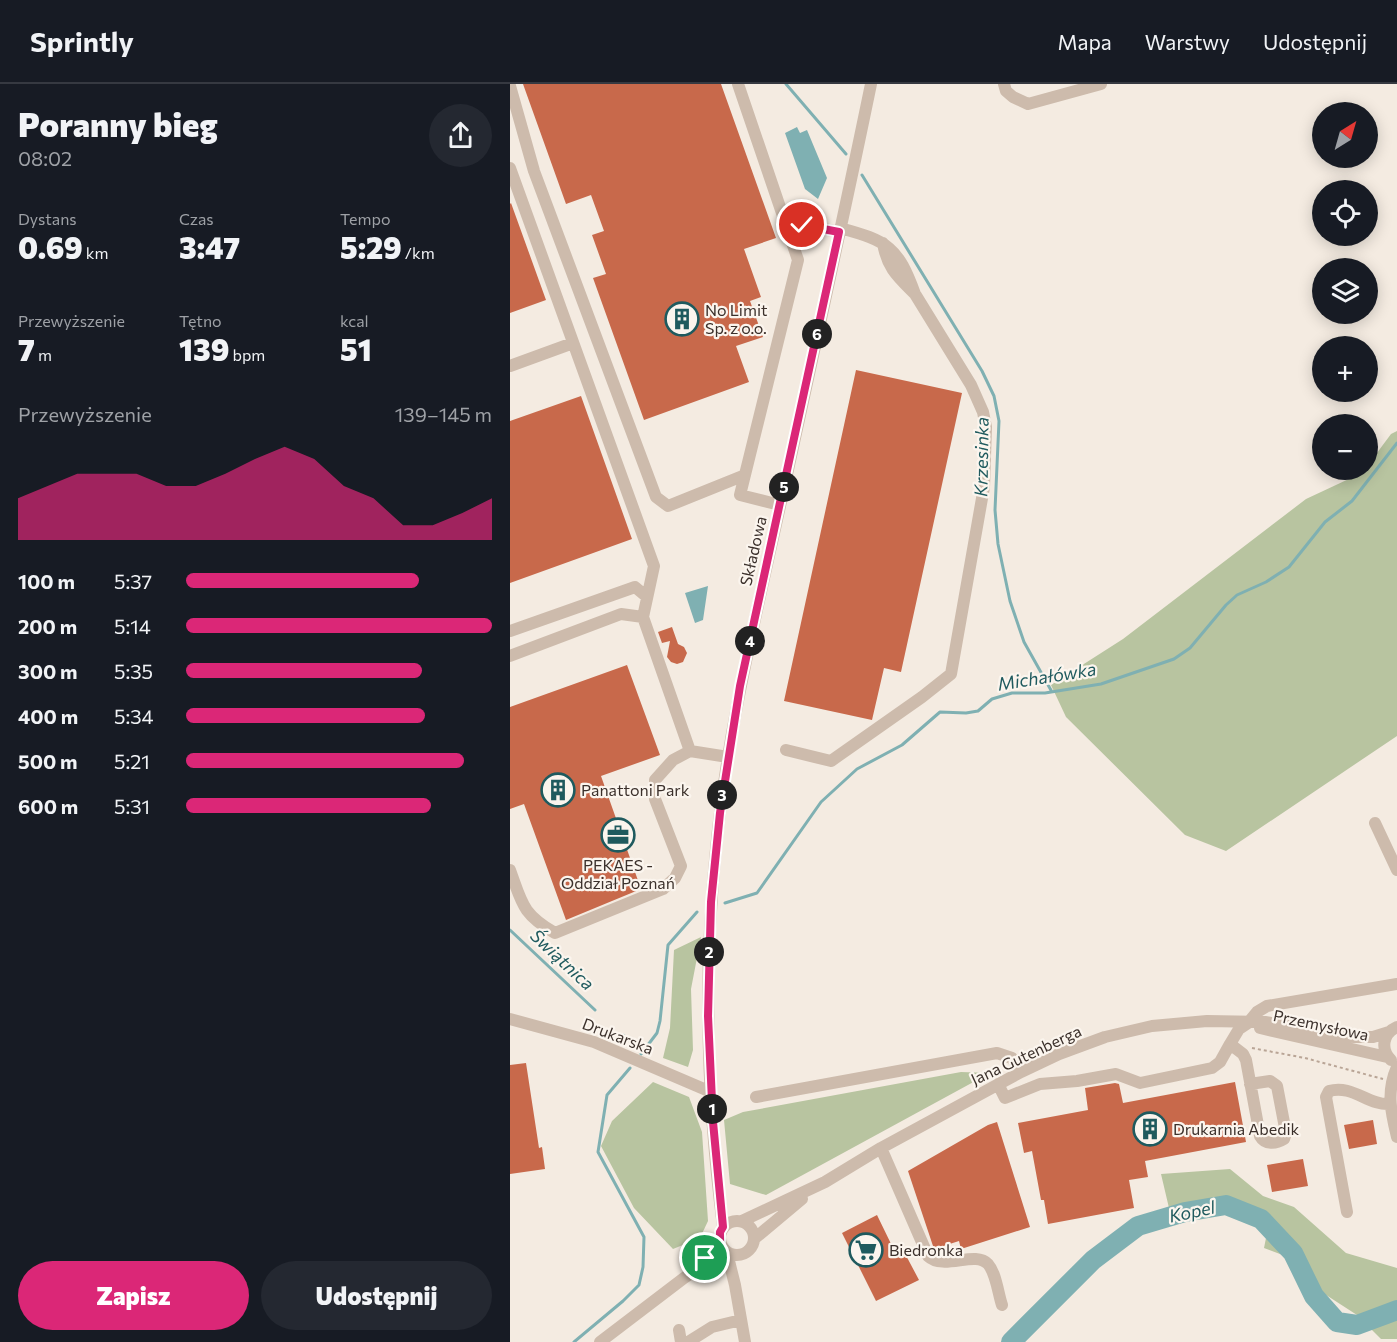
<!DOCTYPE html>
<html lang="pl">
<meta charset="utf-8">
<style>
:root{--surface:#171b24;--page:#242831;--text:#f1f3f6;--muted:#9ea1a6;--line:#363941;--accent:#db2777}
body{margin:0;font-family:Commissioner,sans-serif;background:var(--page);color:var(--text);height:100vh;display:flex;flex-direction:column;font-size:22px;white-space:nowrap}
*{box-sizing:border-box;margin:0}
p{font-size:20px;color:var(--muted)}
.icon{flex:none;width:33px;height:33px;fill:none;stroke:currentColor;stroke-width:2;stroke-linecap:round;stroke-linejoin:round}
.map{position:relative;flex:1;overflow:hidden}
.side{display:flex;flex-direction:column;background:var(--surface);width:510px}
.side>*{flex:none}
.needle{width:39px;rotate:37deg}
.fabs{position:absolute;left:802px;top:18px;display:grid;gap:12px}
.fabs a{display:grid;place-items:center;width:66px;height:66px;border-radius:50%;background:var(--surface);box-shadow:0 3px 15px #0003;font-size:30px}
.pin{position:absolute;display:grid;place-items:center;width:51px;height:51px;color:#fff;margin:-26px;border:3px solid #fff;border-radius:50%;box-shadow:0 2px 6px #0007}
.km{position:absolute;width:30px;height:30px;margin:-15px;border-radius:50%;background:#222;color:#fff;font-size:16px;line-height:30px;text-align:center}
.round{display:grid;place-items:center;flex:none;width:63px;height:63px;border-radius:32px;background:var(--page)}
.head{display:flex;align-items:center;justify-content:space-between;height:102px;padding:0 18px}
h1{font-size:33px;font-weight:800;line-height:45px}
.stats{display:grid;grid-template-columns:repeat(3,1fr);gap:9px;height:102px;padding:6px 18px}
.stats div{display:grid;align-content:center}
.stats b{font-size:30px;font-weight:800}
.stats small{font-size:16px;font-weight:400}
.stats p{font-size:16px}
.chart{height:168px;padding:12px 18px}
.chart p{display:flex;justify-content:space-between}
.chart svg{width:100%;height:108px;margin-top:6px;fill:var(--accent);opacity:.7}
.action{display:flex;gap:12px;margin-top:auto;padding:12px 18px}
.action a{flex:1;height:69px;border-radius:36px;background:var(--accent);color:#fff;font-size:24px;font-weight:800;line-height:69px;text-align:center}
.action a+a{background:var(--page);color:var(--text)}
ul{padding:0 18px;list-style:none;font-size:20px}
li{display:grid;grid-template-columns:96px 72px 1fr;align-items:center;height:45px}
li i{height:15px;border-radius:8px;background:var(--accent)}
header{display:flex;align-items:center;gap:36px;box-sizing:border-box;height:84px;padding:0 30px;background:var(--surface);border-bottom:2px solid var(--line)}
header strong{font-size:28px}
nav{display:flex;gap:33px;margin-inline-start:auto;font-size:21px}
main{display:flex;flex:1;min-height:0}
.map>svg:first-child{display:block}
.green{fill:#b8c4a0}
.water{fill:#7fb0b2}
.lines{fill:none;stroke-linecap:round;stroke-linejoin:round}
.stream{stroke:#7fb0b2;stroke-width:3}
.river{stroke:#7fb0b2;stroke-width:20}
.building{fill:#c8694b}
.path{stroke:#b9a596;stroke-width:2;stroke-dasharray:3 3;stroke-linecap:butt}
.minor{stroke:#cdbbac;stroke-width:12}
.route-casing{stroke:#fff;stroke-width:12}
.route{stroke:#db2777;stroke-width:8}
.labels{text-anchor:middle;stroke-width:4.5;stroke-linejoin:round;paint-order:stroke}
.poi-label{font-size:16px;fill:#3b302b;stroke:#fbf5ee;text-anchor:start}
.street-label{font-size:16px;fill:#3b302b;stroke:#fbf5ee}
.water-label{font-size:18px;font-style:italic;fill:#1f5a5e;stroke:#fbf5ee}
</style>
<header>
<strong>Sprintly</strong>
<nav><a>Mapa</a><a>Warstwy</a><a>Udostępnij</a></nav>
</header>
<main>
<section class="side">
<div class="head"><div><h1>Poranny bieg</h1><p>08:02</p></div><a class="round"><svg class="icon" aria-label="share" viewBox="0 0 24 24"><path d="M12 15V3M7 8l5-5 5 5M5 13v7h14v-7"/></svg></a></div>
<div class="stats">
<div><p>Dystans</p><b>0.69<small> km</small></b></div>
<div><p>Czas</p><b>3:47</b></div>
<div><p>Tempo</p><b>5:29<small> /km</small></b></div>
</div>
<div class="stats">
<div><p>Przewyższenie</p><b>7<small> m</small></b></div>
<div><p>Tętno</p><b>139<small> bpm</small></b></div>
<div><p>kcal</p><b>51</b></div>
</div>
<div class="chart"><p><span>Przewyższenie</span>139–145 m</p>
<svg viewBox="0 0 160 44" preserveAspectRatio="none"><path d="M0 44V27L10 22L20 17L30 17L40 17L50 22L60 22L70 17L80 11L90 6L100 11L110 22L120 27L130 38L140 38L150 33L160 27V44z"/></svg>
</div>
<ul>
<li><b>100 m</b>5:37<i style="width:76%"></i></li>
<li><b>200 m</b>5:14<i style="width:100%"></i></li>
<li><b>300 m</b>5:35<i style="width:77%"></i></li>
<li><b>400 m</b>5:34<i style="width:78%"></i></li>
<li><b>500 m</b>5:21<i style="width:91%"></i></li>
<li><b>600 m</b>5:31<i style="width:80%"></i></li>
</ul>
<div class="action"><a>Zapisz</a><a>Udostępnij</a></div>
</section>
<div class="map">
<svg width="887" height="1258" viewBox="0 0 887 1258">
<rect width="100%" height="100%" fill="#f4ebe1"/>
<!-- green -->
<path class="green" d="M887,347V652L716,767L675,751L556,633L541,601L613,555L796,415L858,386V381L881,350Z
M191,853L181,905L183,966L178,983L153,974L160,944L164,866Z
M451,988L480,989L256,1111L220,1100L214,1036L233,1028Z
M143,998L179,1013L192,1048L198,1137L190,1154L163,1165L124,1124L91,1062L102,1037Z
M720,1085L753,1112L784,1123L836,1169L887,1184V1255H871L847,1231L813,1209L799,1181L754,1164L760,1134L724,1119L691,1117L659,1124L651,1090Z"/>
<!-- water -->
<path class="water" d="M287,43L290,49L297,46L317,94L308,115L295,105L275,49Z
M198,502L193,536L185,539L175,509Z"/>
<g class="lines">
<!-- stream -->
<path class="stream" d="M276,0L336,70
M352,91L472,287L484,312L489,337L485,426L488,460L500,517L514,558L542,608
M215,819L247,809L311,718L347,685L392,661L430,628L456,629L468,627L482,615L502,609H535L591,600L664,575L680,564L716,521L727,511L756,498L779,483L815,438L842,417L887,359
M0,846L85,926
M113,951L132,967
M131,970L147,949L150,937L158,861L187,828
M64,1258L113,1217L129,1201L133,1183L134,1153L88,1068L97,1011L120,984"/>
<!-- river -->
<path class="river" d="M501,1258L583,1176L628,1142L675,1128L716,1121L751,1135L783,1169L804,1212L827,1238L847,1241L887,1226"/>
</g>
<!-- building -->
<path class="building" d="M13,0H211L266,154L234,165L251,213L240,217L253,253L226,262L239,298L134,336L83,194L96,190L82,151L94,147L81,111L56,120Z
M1,119L36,216L0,229V120Z
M346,286L452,309L391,588L374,584L362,636L274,617Z
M71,312L122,455L0,499V337Z
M162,543L168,560L174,563L177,569L173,578L167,580L161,578L157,573L160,557L152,559L148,548Z
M117,581L150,671L91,692L131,805L56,836L14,720L0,725V623Z
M16,979L29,1064L32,1063L35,1085L0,1090V981Z
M725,998L736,1058L635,1077L638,1093L619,1096L624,1124L538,1140L534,1116H531L522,1067L514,1069L508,1039L578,1026L575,1004L605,999L609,1000L613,1019Z
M863,1036L867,1060L839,1065L834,1041Z
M487,1038L520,1143L451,1165L449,1157L424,1165L398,1087L478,1041Z
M793,1075L798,1102L762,1108L757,1081Z
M367,1131L384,1166L391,1162L409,1196L366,1217L332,1149Z"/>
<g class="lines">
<!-- path -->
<path class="path" d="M742,964L795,974L873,995"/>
<!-- minor -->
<path class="minor" d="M228,0L288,176L230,411L270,421
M494,0L496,7L503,13L518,20L591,0
M0,2L24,87L146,413L158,422L235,391
M0,84L144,482L133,533L180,667L218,673
M276,144L293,141L329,148
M330,144C378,157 388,163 405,210C388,193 377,184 373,159
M0,282L63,259
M0,547L125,503L137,513
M0,572L111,530L133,533
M276,666L321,677L412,613L441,590L474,403L476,343L473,328L461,301L405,210
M865,739L887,786
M0,786C12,819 12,830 45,849L153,805L165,794L171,782L145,715V696L163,676L180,667
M0,935L84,958L201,1008
M750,944L877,973
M881,976C870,965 873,949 887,943
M887,983C876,1008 881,1028 887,1053
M488,1000L495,1014L530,1000L567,997L606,990L630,999L702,984L710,978L720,960
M740,1000L760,997L767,1002L776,1049L774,1055C766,1060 755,1061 750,1052L736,976L733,970L720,960L729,945L738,939L747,928L757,922L887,900
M246,1013L487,969L502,974L511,988
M371,1064L418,1172C434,1187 465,1166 478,1180C486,1189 488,1209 492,1221
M837,1128L816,1013L819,1007C842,1000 859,1022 880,1020
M210 1154a17 17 0 1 1 34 0a17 17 0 1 1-34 0Z
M232,1137L315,1098L371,1064L511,988L549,970L595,953L642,942L697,937L755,938L844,953H863L879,948
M213,1143C197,1018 193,891 206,765C217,649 245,536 270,422C301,281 332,141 361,0
M244,1155L292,1115
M217,1169L225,1201L235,1258
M169,1246L171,1258
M90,1258L174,1194L215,1167
M178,1258L202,1243L231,1236"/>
</g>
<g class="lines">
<defs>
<path id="route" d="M195,1174L210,1158V1148L213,1143L203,1038L198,932L201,818L210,729L230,602L329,148L292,141"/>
</defs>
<!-- route casing -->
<use href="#route" class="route-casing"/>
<!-- route -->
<use href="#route" class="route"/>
</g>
<!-- icons -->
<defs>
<symbol id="building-ring" viewBox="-11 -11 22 22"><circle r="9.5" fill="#fbf5ee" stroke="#1f5a5e" stroke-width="1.5"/><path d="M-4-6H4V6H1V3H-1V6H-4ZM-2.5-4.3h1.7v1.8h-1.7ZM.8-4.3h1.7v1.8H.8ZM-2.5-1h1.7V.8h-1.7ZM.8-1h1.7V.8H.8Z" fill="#1f5a5e"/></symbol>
<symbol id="office-ring" viewBox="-11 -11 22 22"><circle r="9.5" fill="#fbf5ee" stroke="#1f5a5e" stroke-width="1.5"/><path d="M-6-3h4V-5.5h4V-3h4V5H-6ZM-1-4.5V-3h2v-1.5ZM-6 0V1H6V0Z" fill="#1f5a5e"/></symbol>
<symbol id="supermarket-ring" viewBox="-11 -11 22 22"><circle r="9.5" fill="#fbf5ee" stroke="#1f5a5e" stroke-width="1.5"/><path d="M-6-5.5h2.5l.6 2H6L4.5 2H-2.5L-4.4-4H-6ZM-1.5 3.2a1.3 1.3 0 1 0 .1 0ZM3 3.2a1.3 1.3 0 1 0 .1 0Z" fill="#1f5a5e"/></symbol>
</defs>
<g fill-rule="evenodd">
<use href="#building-ring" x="153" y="216" width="38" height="38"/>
<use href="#building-ring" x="29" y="687" width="38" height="38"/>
<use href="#office-ring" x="89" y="732" width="38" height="38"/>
<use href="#building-ring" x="621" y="1026" width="38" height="38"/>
<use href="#supermarket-ring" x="337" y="1147" width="38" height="38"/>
</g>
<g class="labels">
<!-- poi labels -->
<g class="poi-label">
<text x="195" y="232">No Limit<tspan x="195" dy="18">Sp. z o.o.</tspan></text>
<text x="71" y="712">Panattoni Park</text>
<text x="108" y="787" text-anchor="middle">PEKAES -<tspan x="108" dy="18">Oddział Poznań</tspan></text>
<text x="663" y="1051">Drukarnia Abedik</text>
<text x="379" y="1172">Biedronka</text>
</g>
<!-- street labels -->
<g class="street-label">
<text transform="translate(243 467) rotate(-77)" y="6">Składowa</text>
<text transform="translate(811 941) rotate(12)" y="6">Przemysłowa</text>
<text transform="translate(108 952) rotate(21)" y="6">Drukarska</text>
<text transform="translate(516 971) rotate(-25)" y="6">Jana Gutenberga</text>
</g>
<!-- water labels -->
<g class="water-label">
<text transform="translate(472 373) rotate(-89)" y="6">Krzesinka</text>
<text transform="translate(537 593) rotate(-9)" y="6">Michałówka</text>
<text transform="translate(52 876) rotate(43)" y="6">Świątnica</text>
<text transform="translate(682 1128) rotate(-12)" y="6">Kopel</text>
</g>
</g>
</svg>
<div class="fabs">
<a><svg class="needle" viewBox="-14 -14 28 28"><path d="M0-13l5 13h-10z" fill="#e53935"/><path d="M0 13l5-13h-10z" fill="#9ea1a6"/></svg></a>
<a><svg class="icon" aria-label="locate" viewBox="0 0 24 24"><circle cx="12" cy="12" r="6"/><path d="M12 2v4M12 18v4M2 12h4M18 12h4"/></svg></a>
<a><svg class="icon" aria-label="layers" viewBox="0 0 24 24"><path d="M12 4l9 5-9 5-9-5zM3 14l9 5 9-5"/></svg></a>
<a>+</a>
<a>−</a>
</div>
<div class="pin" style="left:195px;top:1174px;background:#1e9e55"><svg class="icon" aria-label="arrive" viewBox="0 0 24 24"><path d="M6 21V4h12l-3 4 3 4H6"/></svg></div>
<div class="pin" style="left:292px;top:141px;background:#d93025"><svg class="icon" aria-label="check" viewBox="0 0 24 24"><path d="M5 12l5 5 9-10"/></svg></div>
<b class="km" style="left:202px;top:1025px">1</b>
<b class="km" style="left:199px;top:868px">2</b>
<b class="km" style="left:212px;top:711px">3</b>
<b class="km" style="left:240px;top:557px">4</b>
<b class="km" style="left:274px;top:403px">5</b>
<b class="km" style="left:307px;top:250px">6</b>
</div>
</main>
